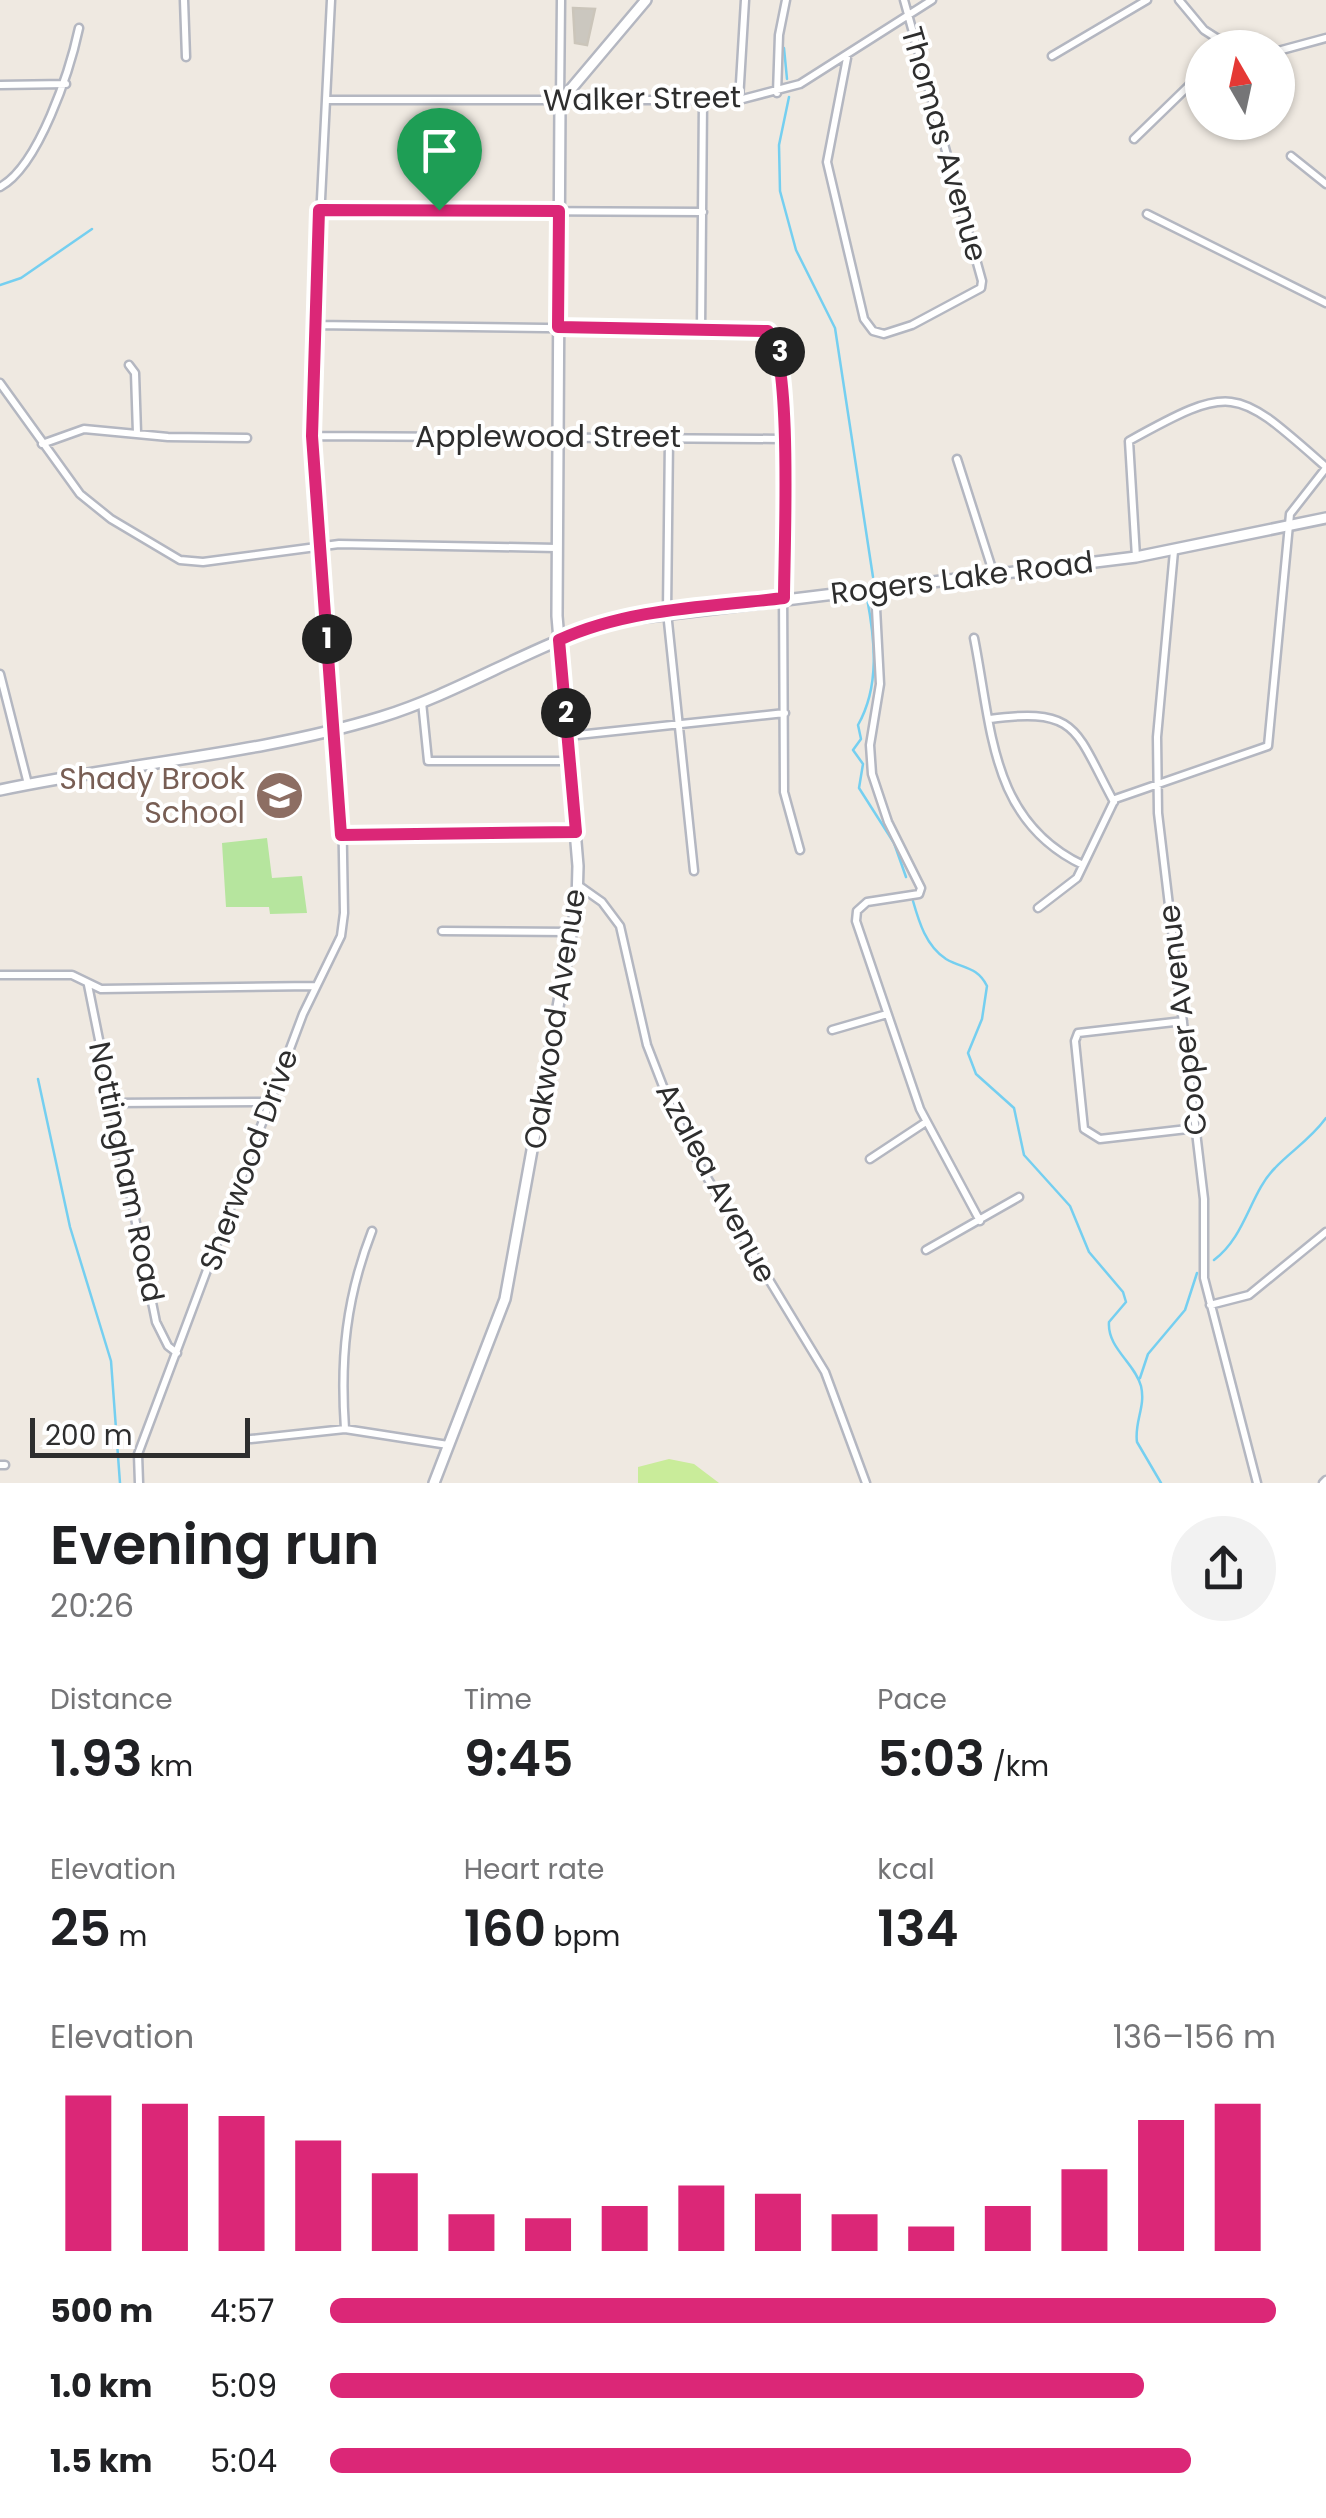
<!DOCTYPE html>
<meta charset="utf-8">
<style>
:root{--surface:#fff;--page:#f2f2f2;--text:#202124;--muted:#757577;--accent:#db2777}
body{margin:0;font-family:Poppins,sans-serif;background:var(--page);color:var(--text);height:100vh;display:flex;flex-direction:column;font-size:38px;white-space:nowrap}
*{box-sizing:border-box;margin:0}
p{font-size:32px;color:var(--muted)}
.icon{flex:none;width:55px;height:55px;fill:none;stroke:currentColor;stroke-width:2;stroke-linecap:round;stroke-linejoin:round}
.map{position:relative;height:1483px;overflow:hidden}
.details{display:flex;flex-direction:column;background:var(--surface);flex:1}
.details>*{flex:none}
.needle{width:65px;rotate:351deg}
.fabs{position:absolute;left:1185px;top:30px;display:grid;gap:20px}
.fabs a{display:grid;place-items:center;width:110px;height:110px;border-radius:50%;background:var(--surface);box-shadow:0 2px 8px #0004;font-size:50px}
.scale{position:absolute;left:30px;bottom:25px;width:220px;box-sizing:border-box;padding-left:10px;border:5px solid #2e2e2e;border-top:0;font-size:28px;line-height:35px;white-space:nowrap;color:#2e2e2e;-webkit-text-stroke:8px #fff;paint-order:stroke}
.pin{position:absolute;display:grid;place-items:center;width:85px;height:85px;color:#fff;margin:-102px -42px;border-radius:50% 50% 50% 0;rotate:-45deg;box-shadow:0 0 10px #0007}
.pin .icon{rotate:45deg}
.km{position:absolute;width:50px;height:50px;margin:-25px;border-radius:50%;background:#222;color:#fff;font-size:28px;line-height:50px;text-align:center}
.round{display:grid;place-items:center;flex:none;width:105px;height:105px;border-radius:52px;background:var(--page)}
.overview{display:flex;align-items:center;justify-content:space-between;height:170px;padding:0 50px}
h1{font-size:55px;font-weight:600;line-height:75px}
.figures{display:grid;grid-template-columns:repeat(3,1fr);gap:15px;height:170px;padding:10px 50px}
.figures div{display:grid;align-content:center}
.figures b{font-size:50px;font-weight:600}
.figures small{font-size:28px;font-weight:400}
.figures p{font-size:28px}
.chart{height:280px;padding:20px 50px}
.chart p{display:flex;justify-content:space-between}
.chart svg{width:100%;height:180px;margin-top:10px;stroke:var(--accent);stroke-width:6}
ul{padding:0 50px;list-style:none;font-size:32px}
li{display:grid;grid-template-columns:160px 120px 1fr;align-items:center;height:75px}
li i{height:25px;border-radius:12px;background:var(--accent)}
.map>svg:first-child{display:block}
.green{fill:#b6e59e}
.pitch{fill:#c9ec9a}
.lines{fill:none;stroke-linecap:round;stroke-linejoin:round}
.stream{stroke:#75cff0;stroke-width:2.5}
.building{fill:#cbc7bf;stroke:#cbc5ba;stroke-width:2.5}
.street-casing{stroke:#b4b7c1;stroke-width:11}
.secondary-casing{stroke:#b4b7c1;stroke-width:14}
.street{stroke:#fff;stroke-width:6}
.secondary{stroke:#fff;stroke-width:9}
.route-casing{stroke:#fff;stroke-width:20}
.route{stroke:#db2777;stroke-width:12}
.labels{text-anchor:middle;stroke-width:8;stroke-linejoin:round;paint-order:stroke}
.street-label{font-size:30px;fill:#2e2e2e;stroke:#fff}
.education-label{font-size:30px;fill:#785e54;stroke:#fff;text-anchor:end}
</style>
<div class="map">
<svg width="1326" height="1483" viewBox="0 0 1326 1483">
<rect width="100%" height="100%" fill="#efe9e1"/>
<!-- green -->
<path class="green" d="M267,838L272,878L302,876L307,913L270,914L269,907H226L222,843Z"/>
<!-- pitch -->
<path class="pitch" d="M669,1459L694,1464L719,1483H638V1467Z"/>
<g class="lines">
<!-- stream -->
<path class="stream" d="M784,48L787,79
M789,97L779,145L780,191L796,250L835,328L873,577
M0,285L21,278L92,229
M867,598C875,640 880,686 858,725L861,739L853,750L863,764L859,788L894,843L906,877
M913,901C919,922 926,946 946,959C963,969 977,966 987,986L982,1019L968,1053L976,1074L1014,1108L1024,1155L1070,1206L1089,1252L1123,1292L1126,1302L1109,1322C1107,1348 1135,1363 1141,1386C1146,1407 1134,1422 1137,1442L1161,1483
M38,1079L70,1227L111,1361L120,1483
M1214,1260C1246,1236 1250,1193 1275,1168C1291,1151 1311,1139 1326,1118
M1140,1378L1148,1354L1185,1310L1197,1273"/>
</g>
<!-- building -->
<path class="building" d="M573,8L595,9L587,45L575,43Z"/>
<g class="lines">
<defs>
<path id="street" d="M184,0L186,57
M1179,0L1204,30L1232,48
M1278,51L1326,38
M1052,56L1147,0
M847,58L827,162L864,319L873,331L884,334L912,325L981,288L982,281L904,0
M0,85L66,84
M777,93L779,35L786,0
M326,100H739L800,84L932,0
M739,100L745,0
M560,101L561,0
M1134,139L1202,73
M1291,156L1326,184
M0,187C39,166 70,70 79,28
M319,210L703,212
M1147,214L1326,303
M314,325L768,331L778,343L782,383L784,792L800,850
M701,330L703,101
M129,365L135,373L137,433
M0,383L80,494L111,519L180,560L203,562L339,544L557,548
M312,436L783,439
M669,438L667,612L694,871
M42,444L84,429L168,437L247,438
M957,459L994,575
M1174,551L1157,737L1158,813L1204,1199V1278L1257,1483
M1136,557L1129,441C1235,382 1236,388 1326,467
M875,589L880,684L870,745L872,774L888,822L921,888L919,894L867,902L857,911L856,921L920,1109L980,1221
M974,638C992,728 990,821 1083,865
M0,674L28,784
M422,702L428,761H569
M990,719C1079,707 1075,730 1114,802
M568,736L785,713
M341,835L575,832
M578,885L602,902L620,926L647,1045L671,1107L700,1166L825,1372L866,1483
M1038,908L1077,878L1115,799L1268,746L1290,514L1326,468
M442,931L571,932
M0,975H72L101,989L315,986
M88,985L156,1322L168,1346L177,1353
M1183,1021L1078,1033L1075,1041L1084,1129L1100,1139L1196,1128
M832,1030L887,1014
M113,1103L271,1102
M870,1159L926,1122
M926,1250L1019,1197
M1210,1305L1249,1295L1326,1232
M345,1429C340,1358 346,1298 372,1231
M251,1439L345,1429L448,1445
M0,1465H5
M139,1483L138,1454L303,1014L341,936L344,913L342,799L316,508L311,399L331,0
M1323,1483L1326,1480"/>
<path id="secondary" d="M0,790C126,763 257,755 381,717C462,692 533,644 614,621L1136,557L1326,518
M434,1483L505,1299L577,902L578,866L557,616L560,102L646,0"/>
</defs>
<!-- street casing -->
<use href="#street" class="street-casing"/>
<!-- secondary casing -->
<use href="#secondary" class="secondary-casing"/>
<!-- street -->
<use href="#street" class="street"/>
<!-- secondary -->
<use href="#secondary" class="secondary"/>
</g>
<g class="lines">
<defs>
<path id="route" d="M319,210L559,211L558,327L768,331C793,355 784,553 784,598C709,607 629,608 559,640L576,832L341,835L312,436Z"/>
</defs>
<!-- route casing -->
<use href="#route" class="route-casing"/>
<!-- route -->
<use href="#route" class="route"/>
</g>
<!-- icons -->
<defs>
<symbol id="school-disc" viewBox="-11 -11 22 22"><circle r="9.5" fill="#8d6e63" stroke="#fff"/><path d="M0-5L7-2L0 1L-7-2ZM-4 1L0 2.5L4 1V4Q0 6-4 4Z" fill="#fff"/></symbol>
</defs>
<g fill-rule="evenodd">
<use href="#school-disc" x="252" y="768" width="55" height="55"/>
</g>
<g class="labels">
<!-- street labels -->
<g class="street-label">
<text transform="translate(642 99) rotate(-1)" y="10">Walker Street</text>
<text transform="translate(944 144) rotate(74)" y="10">Thomas Avenue</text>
<text x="548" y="447">Applewood Street</text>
<text transform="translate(962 578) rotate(-7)" y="10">Rogers Lake Road</text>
<text transform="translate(555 1019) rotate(-81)" y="10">Oakwood Avenue</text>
<text transform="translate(1183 1020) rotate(-97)" y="10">Cooper Avenue</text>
<text transform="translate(249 1160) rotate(-70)" y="10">Sherwood Drive</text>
<text transform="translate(126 1172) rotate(78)" y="10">Nottingham Road</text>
<text transform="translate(716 1183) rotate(62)" y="10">Azalea Avenue</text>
</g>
<!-- education labels -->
<g class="education-label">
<text x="245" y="789">Shady Brook<tspan x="245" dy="34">School</tspan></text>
</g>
</g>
</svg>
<div class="fabs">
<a><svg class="needle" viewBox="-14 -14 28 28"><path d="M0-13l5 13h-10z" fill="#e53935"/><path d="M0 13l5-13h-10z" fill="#757577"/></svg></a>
</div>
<div class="scale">200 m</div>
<div class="pin" style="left:439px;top:210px;background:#1e9e55"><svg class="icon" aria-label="arrive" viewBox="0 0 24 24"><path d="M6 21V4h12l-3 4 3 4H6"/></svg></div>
<b class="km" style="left:327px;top:639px">1</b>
<b class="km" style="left:566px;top:713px">2</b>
<b class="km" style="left:780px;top:352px">3</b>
</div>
<section class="details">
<div class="overview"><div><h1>Evening run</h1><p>20:26</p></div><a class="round"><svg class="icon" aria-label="share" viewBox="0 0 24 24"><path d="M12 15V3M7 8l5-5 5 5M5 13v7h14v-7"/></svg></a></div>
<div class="figures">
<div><p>Distance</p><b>1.93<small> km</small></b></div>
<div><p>Time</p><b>9:45</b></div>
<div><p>Pace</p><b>5:03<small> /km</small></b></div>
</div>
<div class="figures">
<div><p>Elevation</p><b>25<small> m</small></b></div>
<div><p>Heart rate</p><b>160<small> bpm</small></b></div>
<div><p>kcal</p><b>134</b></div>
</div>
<div class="chart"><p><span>Elevation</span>136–156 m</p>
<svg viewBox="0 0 160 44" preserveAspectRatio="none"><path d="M5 44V6M15 44V8M25 44V11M35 44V17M45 44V25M55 44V35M65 44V36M75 44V33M85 44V28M95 44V30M105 44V35M115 44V38M125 44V33M135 44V24M145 44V12M155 44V8"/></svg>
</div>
<ul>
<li><b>500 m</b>4:57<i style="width:100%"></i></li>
<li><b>1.0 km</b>5:09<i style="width:86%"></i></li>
<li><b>1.5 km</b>5:04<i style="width:91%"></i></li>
</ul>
</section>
